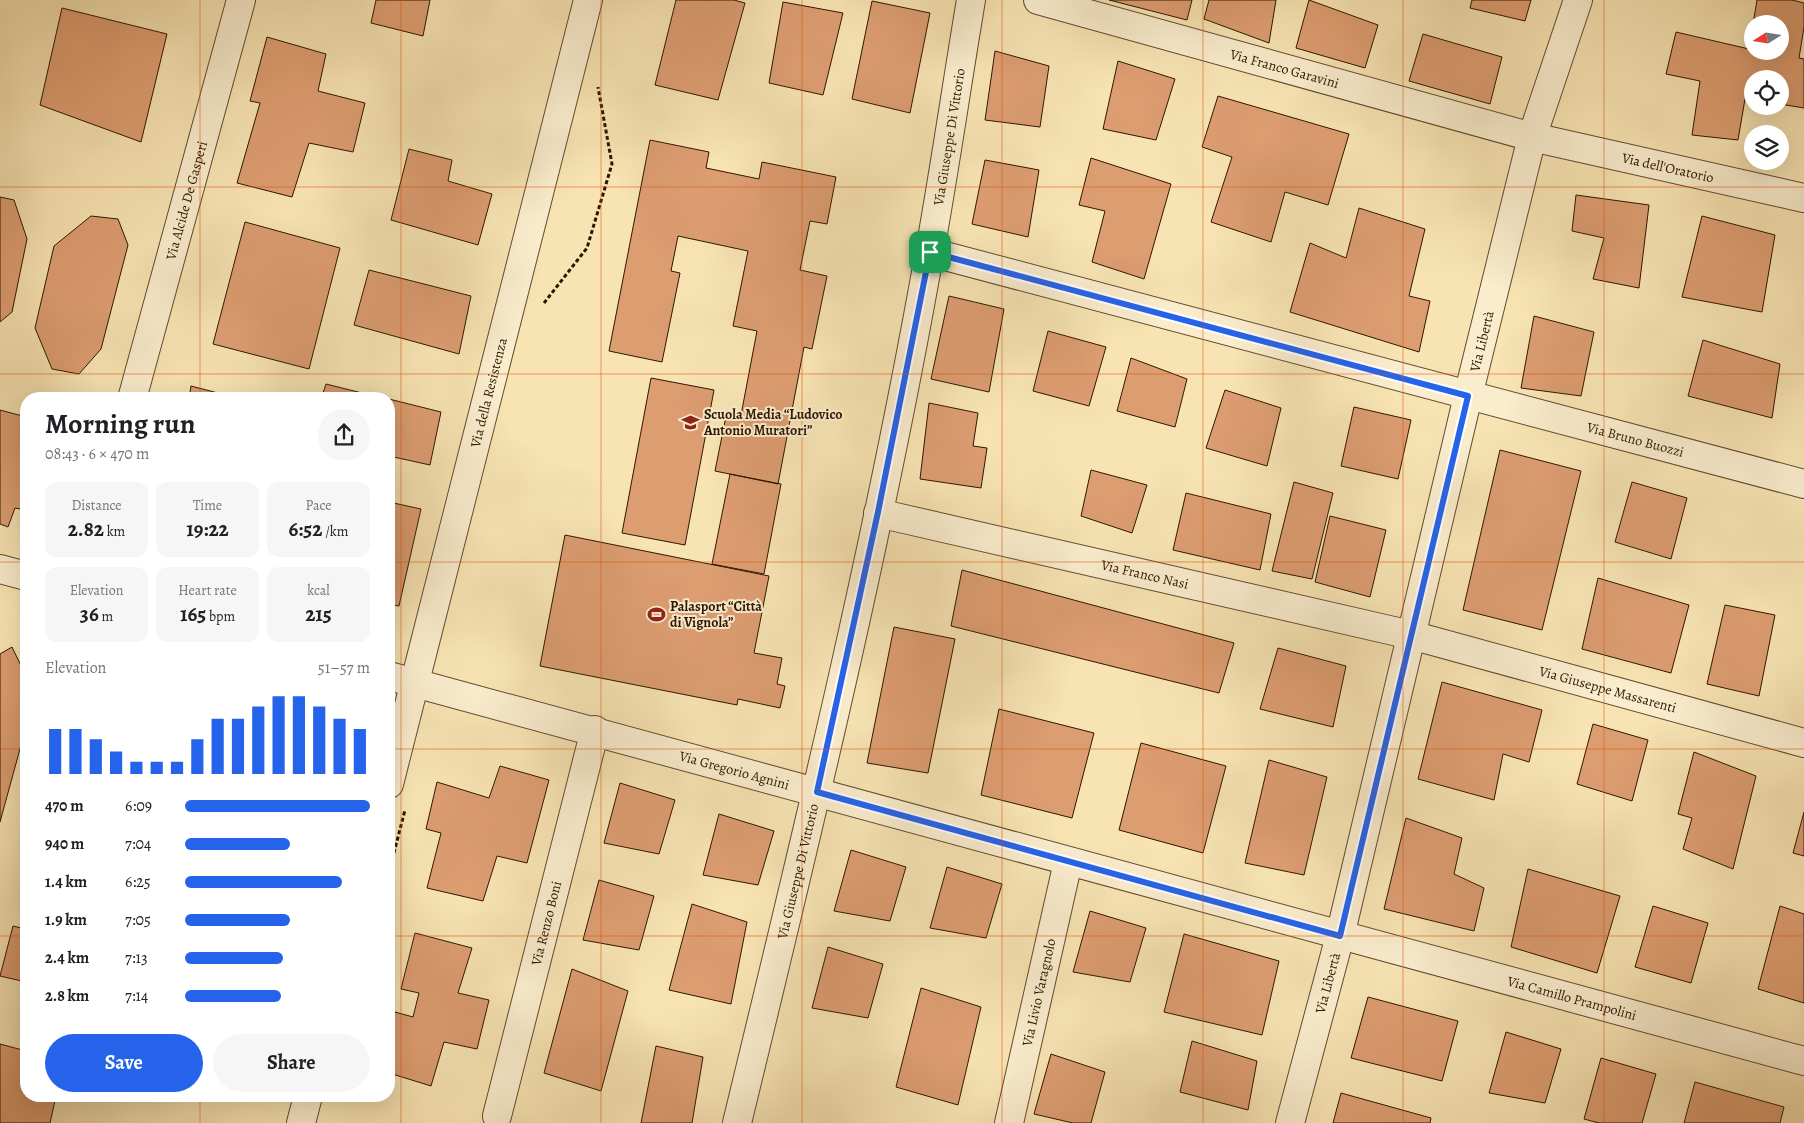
<!DOCTYPE html>
<meta charset="utf-8">
<style>
:root{--surface:#fff;--page:#f6f6f6;--text:#202124;--muted:#757577;--accent:#2563eb}
body{margin:0;font-family:Alegreya,serif;background:var(--page);color:var(--text);height:100vh;display:flex;flex-direction:column;font-size:19px;white-space:nowrap}
*{box-sizing:border-box;margin:0}
p{font-size:16px;color:var(--muted)}
.icon{flex:none;width:28px;height:28px;fill:none;stroke:currentColor;stroke-width:2;stroke-linecap:round;stroke-linejoin:round}
.map{position:relative;flex:1;overflow:hidden}
.panel{position:absolute;left:20px;top:392px;width:375px;height:710px;display:flex;flex-direction:column;background:var(--surface);border-radius:20px;box-shadow:0 5px 20px #0002}
.panel>*{flex:none}
.needle{width:32px;rotate:258deg}
.fabs{position:absolute;left:1744px;top:15px;display:grid;gap:10px}
.fabs a{display:grid;place-items:center;width:45px;height:45px;border-radius:50%;background:var(--surface);box-shadow:0 5px 20px #0002;font-size:25px}
.pin{position:absolute;display:grid;place-items:center;width:42px;height:42px;color:#fff;margin:-21px;border-radius:10px;box-shadow:0 2px 8px #0006}
.round{display:grid;place-items:center;flex:none;width:52px;height:52px;border-radius:26px;background:var(--page)}
.headline{display:flex;align-items:center;justify-content:space-between;height:85px;padding:0 25px}
h1{font-size:28px;font-weight:700;line-height:38px}
.figures{display:grid;grid-template-columns:repeat(3,1fr);gap:8px;height:85px;padding:5px 25px}
.figures div{display:grid;align-content:center;border-radius:12px;background:var(--page);text-align:center}
.figures b{font-size:21px;font-weight:700}
.figures small{font-size:14px;font-weight:400}
.figures p{font-size:14px}
.chart{height:140px;padding:10px 25px}
.chart p{display:flex;justify-content:space-between}
.chart svg{width:100%;height:90px;margin-top:5px;stroke:var(--accent);stroke-width:6}
.primary-button{display:flex;gap:10px;margin-top:auto;padding:10px 25px}
.primary-button a{flex:1;height:58px;border-radius:30px;background:var(--accent);color:#fff;font-size:20px;font-weight:700;line-height:58px;text-align:center}
.primary-button a+a{background:var(--page);color:var(--text)}
ul{padding:0 25px;list-style:none;font-size:16px}
li{display:grid;grid-template-columns:80px 60px 1fr;align-items:center;height:38px}
li i{height:12px;border-radius:6px;background:var(--accent)}
.map>svg:first-child{display:block}
.building{fill:#dc9d71;stroke:#2f1601}
.lines{fill:none;stroke-linecap:round;stroke-linejoin:round}
.street-casing{stroke:#614a2e;stroke-width:30}
.path{stroke:#2f1601;stroke-width:3;stroke-dasharray:4 2.5;stroke-linecap:butt}
.street{stroke:#faedce;stroke-width:28}
.route-casing{stroke:#fff;stroke-width:10}
.route{stroke:#2563eb;stroke-width:6}
.grid{fill:none;stroke:#df560b;stroke-width:1;stroke-opacity:0.55}
.labels{text-anchor:middle;stroke-width:4;stroke-linejoin:round;paint-order:stroke}
.street-label{font-size:14px;fill:#2f1601;stroke:#faedce}
.poi-label{font-size:14px;font-weight:bold;fill:#2f1601;stroke:#faedce;text-anchor:start}
</style>
<div class="map">
<svg width="1804" height="1123" viewBox="0 0 1804 1123">
<rect width="100%" height="100%" fill="#f8e4b3"/>
<filter id="stains"><feTurbulence type="fractalNoise" baseFrequency=".004" numOctaves="4"/><feColorMatrix values="0 0 0 0 .2 0 0 0 0 .09 0 0 0 0 .02 0 0 0 .5 -.17"/></filter>
<radialGradient id="worn" r=".72"><stop offset=".6" stop-color="#630" stop-opacity="0"/><stop offset="1" stop-color="#630" stop-opacity=".3"/></radialGradient>
<!-- building -->
<path class="building" d="M376,0H430L423,36L371,23Z
M676,0H734L745,3L718,100L655,85Z
M1109,0H1192L1187,20Z
M1209,0H1276L1269,43L1204,19Z
M1309,0L1378,25L1365,68L1296,48Z
M1472,0H1531L1525,21L1470,8Z
M1757,0H1792L1804,3V27L1799,58L1804,59V108L1780,104V79H1752V100L1745,99L1738,140L1692,135L1700,81L1666,74L1676,32L1749,49L1752,28V51H1780V24H1753Z
M872,1L930,13L910,113L852,99Z
M783,2L843,13L823,95L769,83Z
M62,8L167,34L141,142L40,105Z
M1423,34L1502,57L1490,104L1409,81Z
M267,37L326,54L318,91L365,103L353,152L309,143L292,197L237,183L260,103L250,101Z
M995,51L1049,66L1040,127L985,120Z
M1118,61L1175,79L1156,140L1103,129Z
M1218,96L1349,134L1328,205L1285,192L1271,242L1211,222L1232,157L1202,147Z
M650,140L709,152L706,168L759,179L762,162L836,177L827,224L810,221L800,270L827,276L812,349L804,347L778,484L715,471L727,411L741,415L757,331L733,326L748,251L678,236L671,271L680,273L662,362L609,351Z
M409,149L452,160L448,181L492,194L478,245L391,220Z
M1091,158L1171,184L1144,279L1092,262L1105,211L1079,205Z
M985,160L1039,170L1028,237L972,224Z
M1576,195L1649,205L1639,288L1593,279L1604,238L1572,231Z
M0,197L14,200L27,239L12,312L0,322Z
M1359,208L1425,229L1409,296L1430,301L1419,352L1290,312L1310,243L1346,258Z
M91,216L118,219L128,245L101,349L79,374L52,369L35,328L54,246Z
M1702,216L1775,235L1762,312L1682,297Z
M245,222L340,248L309,369L213,344Z
M369,270L471,296L459,354L354,325Z
M949,296L1004,309L989,392L931,379Z
M1534,316L1594,332L1581,396L1521,388Z
M1048,331L1106,347L1089,406L1033,391Z
M1703,340L1780,364L1772,418L1688,396Z
M1131,358L1187,379L1175,427L1117,411Z
M651,378L714,390L685,545L622,533Z
M326,384L386,399H321Z
M191,386L241,399H189Z
M1225,390L1281,408L1267,466L1206,448Z
M389,399L441,412L430,465L389,456Z
M929,403L978,413L973,446L987,448L981,488L920,479Z
M1354,407L1411,420L1398,479L1341,466Z
M0,410L26,417V510L15,508L8,527L0,524Z
M1500,450L1581,471L1542,630L1463,610Z
M1091,470L1147,485L1132,533L1081,516Z
M730,474L781,484L764,574L712,564Z
M1294,482L1333,493L1312,579L1272,571Z
M1632,482L1687,498L1671,559L1615,542Z
M1186,493L1271,514L1260,570L1173,550Z
M389,502L421,509L399,606L389,604Z
M1330,516L1386,530L1370,597L1315,582Z
M565,535L769,576L754,653L782,658L777,684L785,686L780,708L738,699L737,705L540,666Z
M962,570L1234,643L1219,693L951,626Z
M1598,578L1689,605L1671,673L1582,649Z
M1725,605L1775,615L1759,696L1707,684Z
M894,627L955,639L928,773L867,763Z
M12,647L26,676V727L0,822V654Z
M1278,648L1346,666L1333,727L1260,709Z
M1442,682L1542,710L1529,762L1503,754L1494,800L1418,779Z
M999,709L1094,733L1072,818L981,795Z
M1593,724L1648,740L1632,801L1577,784Z
M1141,743L1226,766L1203,853L1119,830Z
M1694,752L1756,776L1733,869L1683,849L1692,818L1678,814Z
M1269,760L1327,777L1304,875L1245,863Z
M500,766L549,780L527,863L497,856L483,901L427,888L441,833L426,829L437,782L489,798Z
M620,783L675,800L659,854L604,843Z
M1804,812V856L1793,853Z
M719,814L774,831L758,885L703,875Z
M1406,818L1462,838L1454,874L1484,888L1474,931L1384,909Z
M851,850L906,867L890,921L834,911Z
M947,867L1002,884L986,938L930,928Z
M1528,869L1620,896L1597,973L1511,947Z
M599,880L654,896L639,950L583,940Z
M692,904L747,922L731,1004L669,990Z
M1653,906L1708,923L1691,983L1635,967Z
M1780,906L1804,914V1003L1758,989Z
M1090,911L1146,928L1130,982L1073,972Z
M13,926L26,929V982L0,976Z
M415,933L472,948L458,993L489,1000L477,1049L444,1042L431,1086L389,1073V1037L395,1012L413,1017L419,993L401,989Z
M1184,934L1279,961L1262,1035L1164,1012Z
M828,947L883,964L868,1018L812,1008Z
M572,969L628,991L601,1091L544,1073Z
M921,988L981,1007L958,1105L896,1087Z
M1368,997L1458,1021L1442,1081L1351,1058Z
M1506,1032L1561,1049L1545,1103L1489,1093Z
M1192,1041L1257,1061L1248,1110L1180,1092Z
M0,1044L26,1051V1096H56L50,1123H0Z
M656,1046L703,1057L692,1123H641Z
M1051,1054L1105,1072L1091,1123H1073L1034,1114Z
M1601,1058L1656,1074L1642,1123H1599L1584,1119Z
M1695,1082L1784,1107L1780,1123H1684Z
M1341,1093L1431,1118L1430,1123H1333Z"/>
<g class="lines">
<defs>
<g id="street">
<path id="s1" d="M1038,0L1532,137L1804,198"/>
<path id="s2" d="M930,252L1804,484"/>
<path id="s3" d="M132,399L241,0"/>
<path id="s4" d="M878,513L1411,635L1804,743"/>
<path d="M0,569L26,576"/>
<path id="s5" d="M389,676L1804,1061"/>
<path id="s6" d="M389,784L588,0"/>
<path id="s7" d="M497,1116L595,730"/>
<path d="M301,1123L308,1096"/>
<path id="s8" d="M737,1123C807,834 878,544 930,250C945,167 957,83 971,0"/>
<path id="s9" d="M1009,1123L1068,862"/>
<path id="s10" d="M1290,1123L1340,936L1468,396L1532,137L1578,0"/>
</g>
</defs>
<!-- street casing -->
<use href="#street" class="street-casing"/>
<!-- path -->
<path class="path" d="M544,303L587,248L612,164L598,87
M389,872L405,810"/>
<!-- street -->
<use href="#street" class="street"/>
</g>
<g class="lines">
<defs>
<path id="route" d="M930,252L1468,396L1340,936L817,792L878,512Z"/>
</defs>
<!-- route casing -->
<use href="#route" class="route-casing"/>
<!-- route -->
<use href="#route" class="route"/>
</g>
<!-- grid -->
<path class="grid" d="M200,0V399M401,0V1123M601,0V1123M802,0V1123M1002,0V1123M1203,0V1123M1403,0V1123M1604,0V1123M0,187H1804M0,374H1804M0,562H26M389,562H1804M0,749H26M389,749H1804M0,936H26M389,936H1804M200,1096V1123"/>
<!-- icons -->
<defs>
<symbol id="school-bare" viewBox="-9 -9 18 18"><path d="M0-5L7-2L0 1L-7-2ZM-4 1L0 2.5L4 1V4Q0 6-4 4Z" fill="#8f2418" stroke="#faedce" stroke-width="2.5" paint-order="stroke"/></symbol>
<symbol id="stadium-bare" viewBox="-9 -9 18 18"><path d="M0-5a6.5 5 0 1 0 0 10a6.5 5 0 1 0 0-10ZM-3.5-1.8h7v3.6h-7Z" fill="#8f2418" stroke="#faedce" stroke-width="2.5" paint-order="stroke"/></symbol>
</defs>
<g fill-rule="evenodd">
<use href="#school-bare" x="678" y="410" width="25" height="25"/>
<use href="#stadium-bare" x="644" y="602" width="25" height="25"/>
</g>
<g class="labels">
<!-- street labels -->
<g class="street-label">
<text dy="5" stroke="none"><textPath href="#s1" startOffset="256">Via Franco Garavini</textPath></text>
<text dy="5" stroke="none"><textPath href="#s8" startOffset="1009">Via Giuseppe Di Vittorio</textPath></text>
<text dy="5" stroke="none"><textPath href="#s1" startOffset="652">Via dell'Oratorio</textPath></text>
<text dy="5" stroke="none"><textPath href="#s3" startOffset="206">Via Alcide De Gasperi</textPath></text>
<text dy="5" stroke="none"><textPath href="#s10" startOffset="805">Via Libertà</textPath></text>
<text dy="5" stroke="none"><textPath href="#s6" startOffset="404">Via della Resistenza</textPath></text>
<text dy="5" stroke="none"><textPath href="#s2" startOffset="730">Via Bruno Buozzi</textPath></text>
<text dy="5" stroke="none"><textPath href="#s4" startOffset="274">Via Franco Nasi</textPath></text>
<text dy="5" stroke="none"><textPath href="#s4" startOffset="751">Via Giuseppe Massarenti</textPath></text>
<text dy="5" stroke="none"><textPath href="#s5" startOffset="358">Via Gregorio Agnini</textPath></text>
<text dy="5" stroke="none"><textPath href="#s8" startOffset="259">Via Giuseppe Di Vittorio</textPath></text>
<text dy="5" stroke="none"><textPath href="#s7" startOffset="199">Via Renzo Boni</textPath></text>
<text dy="5" stroke="none"><textPath href="#s10" startOffset="145">Via Libertà</textPath></text>
<text dy="5" stroke="none"><textPath href="#s9" startOffset="134">Via Livio Varagnolo</textPath></text>
<text dy="5" stroke="none"><textPath href="#s5" startOffset="1226">Via Camillo Prampolini</textPath></text>
</g>
<!-- poi labels -->
<g class="poi-label">
<text x="704" y="419">Scuola Media “Ludovico<tspan x="704" dy="16">Antonio Muratori”</tspan></text>
<text x="670" y="611">Palasport “Città<tspan x="670" dy="16">di Vignola”</tspan></text>
</g>
</g>
<rect width="100%" height="100%" filter="url(#stains)"/>
<rect width="100%" height="100%" fill="url(#worn)"/>
</svg>
<div class="fabs">
<a><svg class="needle" viewBox="-14 -14 28 28"><path d="M0-13l5 13h-10z" fill="#e53935"/><path d="M0 13l5-13h-10z" fill="#757577"/></svg></a>
<a><svg class="icon" aria-label="locate" viewBox="0 0 24 24"><circle cx="12" cy="12" r="6"/><path d="M12 2v4M12 18v4M2 12h4M18 12h4"/></svg></a>
<a><svg class="icon" aria-label="layers" viewBox="0 0 24 24"><path d="M12 4l9 5-9 5-9-5zM3 14l9 5 9-5"/></svg></a>
</div>
<div class="pin" style="left:930px;top:252px;background:#1e9e55"><svg class="icon" aria-label="arrive" viewBox="0 0 24 24"><path d="M6 21V4h12l-3 4 3 4H6"/></svg></div>
<section class="panel">
<div class="headline"><div><h1>Morning run</h1><p>08:43 · 6 × 470 m</p></div><a class="round"><svg class="icon" aria-label="share" viewBox="0 0 24 24"><path d="M12 15V3M7 8l5-5 5 5M5 13v7h14v-7"/></svg></a></div>
<div class="figures">
<div><p>Distance</p><b>2.82<small> km</small></b></div>
<div><p>Time</p><b>19:22</b></div>
<div><p>Pace</p><b>6:52<small> /km</small></b></div>
</div>
<div class="figures">
<div><p>Elevation</p><b>36<small> m</small></b></div>
<div><p>Heart rate</p><b>165<small> bpm</small></b></div>
<div><p>kcal</p><b>215</b></div>
</div>
<div class="chart"><p><span>Elevation</span>51–57 m</p>
<svg viewBox="0 0 160 44" preserveAspectRatio="none"><path d="M5 44V22M15 44V22M25 44V27M35 44V33M45 44V38M55 44V38M65 44V38M75 44V27M85 44V17M95 44V17M105 44V11M115 44V6M125 44V6M135 44V11M145 44V17M155 44V22"/></svg>
</div>
<ul>
<li><b>470 m</b>6:09<i style="width:100%"></i></li>
<li><b>940 m</b>7:04<i style="width:57%"></i></li>
<li><b>1.4 km</b>6:25<i style="width:85%"></i></li>
<li><b>1.9 km</b>7:05<i style="width:57%"></i></li>
<li><b>2.4 km</b>7:13<i style="width:53%"></i></li>
<li><b>2.8 km</b>7:14<i style="width:52%"></i></li>
</ul>
<div class="primary-button"><a>Save</a><a>Share</a></div>
</section>
</div>
